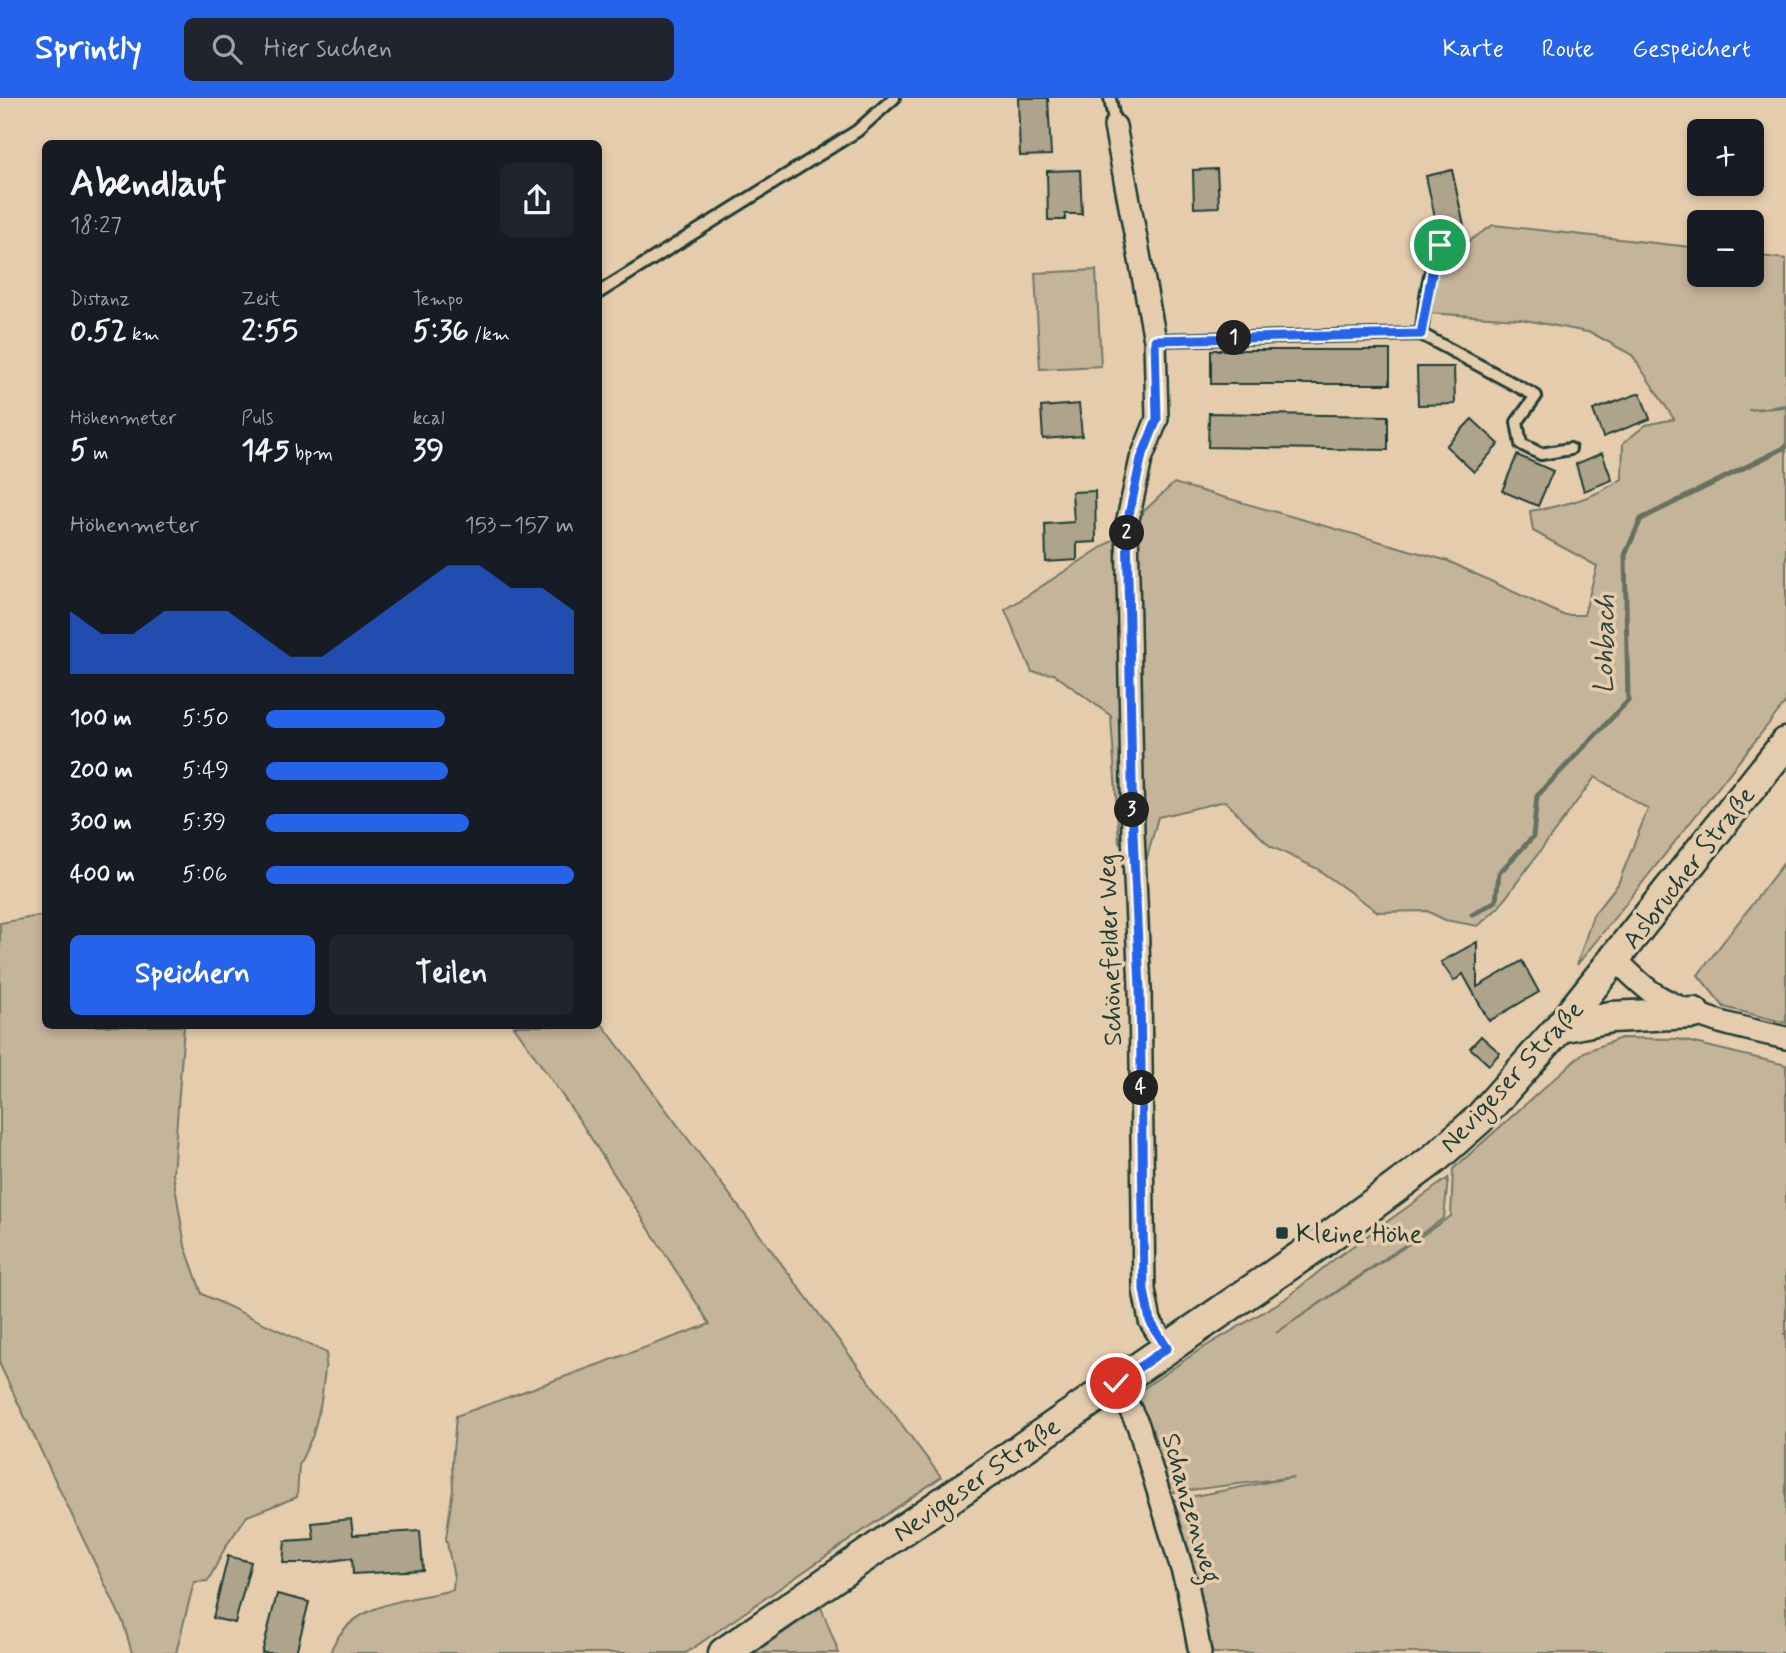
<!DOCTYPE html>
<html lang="de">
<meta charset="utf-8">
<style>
:root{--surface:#171b24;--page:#20242c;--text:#f1f3f6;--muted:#9ea1a6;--accent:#2563eb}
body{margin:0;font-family:Mynerve,sans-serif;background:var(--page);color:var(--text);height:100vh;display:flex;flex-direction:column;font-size:26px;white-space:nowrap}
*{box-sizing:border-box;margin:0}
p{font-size:23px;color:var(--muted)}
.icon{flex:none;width:38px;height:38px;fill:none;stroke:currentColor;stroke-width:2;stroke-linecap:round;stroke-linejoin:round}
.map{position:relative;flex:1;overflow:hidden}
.details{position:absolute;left:42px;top:42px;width:560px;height:889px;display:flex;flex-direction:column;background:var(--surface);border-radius:10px;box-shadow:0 4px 10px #0003}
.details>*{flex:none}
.buttons{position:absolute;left:1687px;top:21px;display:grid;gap:14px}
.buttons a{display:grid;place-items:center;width:77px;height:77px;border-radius:10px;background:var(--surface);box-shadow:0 4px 10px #0003;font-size:35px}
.pin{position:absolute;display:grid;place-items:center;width:60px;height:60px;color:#fff;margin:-30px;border:4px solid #fff;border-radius:50%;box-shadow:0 2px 7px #0007}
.km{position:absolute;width:35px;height:35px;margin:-18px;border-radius:50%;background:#222;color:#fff;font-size:19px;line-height:35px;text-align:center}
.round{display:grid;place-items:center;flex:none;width:74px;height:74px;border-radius:10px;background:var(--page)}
.headline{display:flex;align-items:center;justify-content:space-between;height:119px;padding:0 28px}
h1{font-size:38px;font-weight:700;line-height:52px}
.figures{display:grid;grid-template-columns:repeat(3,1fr);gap:10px;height:119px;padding:7px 28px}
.figures div{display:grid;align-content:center}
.figures b{font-size:30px;font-weight:700}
.figures small{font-size:19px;font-weight:400}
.figures p{font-size:19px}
.chart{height:196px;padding:14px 28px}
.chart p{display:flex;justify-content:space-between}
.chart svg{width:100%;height:126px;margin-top:7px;fill:var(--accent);opacity:.7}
.action{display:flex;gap:14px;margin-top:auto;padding:14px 28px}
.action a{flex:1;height:80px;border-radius:10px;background:var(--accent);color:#fff;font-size:28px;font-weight:700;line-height:80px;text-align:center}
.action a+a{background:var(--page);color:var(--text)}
ul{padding:0 28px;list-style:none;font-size:23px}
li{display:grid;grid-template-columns:112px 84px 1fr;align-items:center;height:52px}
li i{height:18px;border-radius:9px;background:var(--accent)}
header{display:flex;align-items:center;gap:42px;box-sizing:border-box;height:98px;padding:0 35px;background:var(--accent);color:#fff}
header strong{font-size:33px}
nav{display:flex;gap:38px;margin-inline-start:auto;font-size:24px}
.search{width:490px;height:63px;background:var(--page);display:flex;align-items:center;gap:18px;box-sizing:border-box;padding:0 24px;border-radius:10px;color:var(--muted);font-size:26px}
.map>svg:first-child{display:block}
.green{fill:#c4b49a;stroke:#727867;stroke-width:2}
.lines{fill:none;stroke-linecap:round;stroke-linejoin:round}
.stream{stroke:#677160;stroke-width:5}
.building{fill:#aea38b;stroke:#1f3d34;stroke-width:2}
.service-casing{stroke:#1f3d34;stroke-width:16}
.minor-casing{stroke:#1f3d34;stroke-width:26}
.secondary-casing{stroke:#1f3d34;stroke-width:35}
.service{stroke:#e5ccad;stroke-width:10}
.minor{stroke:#e5ccad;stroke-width:21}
.secondary{stroke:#e5ccad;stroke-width:30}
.route-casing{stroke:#fff;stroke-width:14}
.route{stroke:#2563eb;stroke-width:9}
.poi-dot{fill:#1f3d34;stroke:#e5ccad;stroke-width:2.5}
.labels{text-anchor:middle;stroke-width:7;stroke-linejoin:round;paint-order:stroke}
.street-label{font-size:26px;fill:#1f3d34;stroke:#e5ccad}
.poi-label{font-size:26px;fill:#1f3d34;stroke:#e5ccad;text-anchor:start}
.water-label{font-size:28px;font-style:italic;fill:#2b463b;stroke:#e5ccad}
</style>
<header>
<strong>Sprintly</strong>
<div class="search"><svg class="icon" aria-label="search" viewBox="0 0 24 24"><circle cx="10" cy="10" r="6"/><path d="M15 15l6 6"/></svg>Hier suchen</div>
<nav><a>Karte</a><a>Route</a><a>Gespeichert</a></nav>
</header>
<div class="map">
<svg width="1786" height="1555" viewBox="0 0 1786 1555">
<rect width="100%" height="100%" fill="#e5ccad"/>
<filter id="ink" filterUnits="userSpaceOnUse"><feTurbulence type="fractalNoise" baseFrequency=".0143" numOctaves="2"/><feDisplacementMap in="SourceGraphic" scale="14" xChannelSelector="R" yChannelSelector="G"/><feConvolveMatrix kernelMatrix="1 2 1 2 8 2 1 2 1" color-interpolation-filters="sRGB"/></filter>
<g filter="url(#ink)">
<!-- green -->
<path class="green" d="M1493,127L1699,150V177H1752V157L1786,161V307L1748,312L1786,309V604L1577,867L1593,817L1618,786L1648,711L1595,679L1498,810L1478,828L1445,822L1427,813L1378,814L1316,770L1270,748L1225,703L1158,719L1146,763L1119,744L1111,618L1054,576L1032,574L1005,512L1113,442L1174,385L1448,463L1563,517H1584L1597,468L1533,433L1530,413C1564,408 1594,400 1622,381L1623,345L1646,327L1674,321L1632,257L1592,235L1520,221L1427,215L1440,162Z
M1096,172L1101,268L1040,271L1035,175Z
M1786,762V925L1724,909L1698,877Z
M45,817L46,928H184L173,1076L185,1148L202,1196L327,1255L321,1304L313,1337L299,1367L297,1399L247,1418L226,1448L208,1483L194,1484L176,1555H132L123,1524L0,1267V825Z
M599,922L941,1379L686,1555H330C348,1504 407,1503 453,1492L454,1479L446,1440L453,1391L452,1366L456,1318L710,1226L582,1026L514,928H598Z
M1621,940L1678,941L1786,967V1236L1783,1235L1786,1237V1555H1208L1207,1540L1173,1402L1294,1379L1167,1395L1135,1296L1198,1253L1285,1201L1332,1163L1448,1080L1444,1120L1276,1235L1451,1118L1453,1071L1584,954Z
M821,1509L839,1555H754Z"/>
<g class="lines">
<!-- stream -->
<path class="stream" d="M1472,817L1496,803L1499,775L1533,739L1537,698L1628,603L1625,457L1641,421L1786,349"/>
</g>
<!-- building -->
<path class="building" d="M1018,0H1048L1051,57L1020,58Z
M1217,71L1219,109L1194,110L1193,72Z
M1080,72L1082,116H1065V122H1048L1047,73Z
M1452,72L1464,128L1438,134L1426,78Z
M1211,252H1390V286H1211Z
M1417,269H1454L1455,306L1418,307Z
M1640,295L1650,321L1603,339L1593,312Z
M1079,306L1082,338L1043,341L1041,309Z
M1209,315L1388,318V352L1208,349Z
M1472,321L1499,346L1474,374L1446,348Z
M1602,355L1612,382L1584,393L1576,366Z
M1517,357L1553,373L1538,408L1502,393Z
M1095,393L1096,444L1077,445V462L1046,464L1045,426L1074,424L1072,394Z
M1477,844V889L1522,863L1539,894L1489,923L1463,876L1454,883L1441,864Z
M1481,938L1500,955L1489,967L1470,950Z
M351,1421L353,1437L420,1433L423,1472L353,1476L352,1460L317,1465H283L285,1443L314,1441L312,1425Z
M228,1458L251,1464L235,1525L213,1520Z
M277,1496L309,1504L296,1555H262Z"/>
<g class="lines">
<defs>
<path id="service" d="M1110,0L1115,28
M598,195L857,33L894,0
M1421,236C1426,206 1426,159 1451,139
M1155,242L1421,236L1536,298L1517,324L1521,346L1541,356L1570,351"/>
<path id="minor" d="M1115,28L1155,242L1157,321L1141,361L1127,426L1133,735L1140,891L1144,1192L1150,1223L1167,1250
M1615,861C1628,873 1641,888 1656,897C1696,921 1742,930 1786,940
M1117,1285L1138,1327L1188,1491L1200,1555"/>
<path id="secondary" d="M1560,929L1611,919L1694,915
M724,1555L1322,1144L1434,1061L1479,1021L1560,929L1786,645"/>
</defs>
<!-- service casing -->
<use href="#service" class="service-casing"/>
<!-- minor casing -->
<use href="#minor" class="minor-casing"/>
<!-- secondary casing -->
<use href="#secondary" class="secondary-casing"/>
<!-- service -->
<use href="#service" class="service"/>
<!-- minor -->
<use href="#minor" class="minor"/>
<!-- secondary -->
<use href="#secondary" class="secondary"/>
</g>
</g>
<g class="lines" filter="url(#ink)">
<defs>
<path id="route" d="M1116,1285L1167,1250L1150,1223L1144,1192L1140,891L1133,735L1127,426L1141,361L1157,321L1155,242L1421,236L1434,164L1440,147"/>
</defs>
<!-- route casing -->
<use href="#route" class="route-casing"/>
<!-- route -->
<use href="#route" class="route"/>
</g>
<!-- markers -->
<rect class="poi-dot" x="1275" y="1128" width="14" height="14" rx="3.5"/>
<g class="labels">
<!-- street labels -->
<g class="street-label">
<text transform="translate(1688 769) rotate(-52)" y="9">Asbrucher Straße</text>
<text transform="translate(1109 852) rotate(-92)" y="9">Schönefelder Weg</text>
<text transform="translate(1511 978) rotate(-47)" y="9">Nevigeser Straße</text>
<text transform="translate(976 1381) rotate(-35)" y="9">Nevigeser Straße</text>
<text transform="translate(1192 1410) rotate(74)" y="9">Schanzenweg</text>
</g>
<!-- poi labels -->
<g class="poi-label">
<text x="1296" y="1144">Kleine Höhe</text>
</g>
<!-- water labels -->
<g class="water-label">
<text transform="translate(1603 546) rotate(-89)" y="10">Lohbach</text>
</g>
</g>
</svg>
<div class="buttons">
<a>+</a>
<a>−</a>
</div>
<div class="pin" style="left:1440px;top:147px;background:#1e9e55"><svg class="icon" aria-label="arrive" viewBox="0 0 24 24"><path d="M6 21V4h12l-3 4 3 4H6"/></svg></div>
<div class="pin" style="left:1116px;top:1285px;background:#d93025"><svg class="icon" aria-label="check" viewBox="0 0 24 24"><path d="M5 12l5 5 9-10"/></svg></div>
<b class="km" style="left:1234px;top:240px">1</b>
<b class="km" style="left:1127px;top:435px">2</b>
<b class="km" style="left:1132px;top:712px">3</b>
<b class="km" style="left:1141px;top:990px">4</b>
<section class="details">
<div class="headline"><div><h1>Abendlauf</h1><p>18:27</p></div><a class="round"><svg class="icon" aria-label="share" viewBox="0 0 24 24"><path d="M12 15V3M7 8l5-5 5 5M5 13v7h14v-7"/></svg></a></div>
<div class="figures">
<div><p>Distanz</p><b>0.52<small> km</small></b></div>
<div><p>Zeit</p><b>2:55</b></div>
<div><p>Tempo</p><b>5:36<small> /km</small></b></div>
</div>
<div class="figures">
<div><p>Höhenmeter</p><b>5<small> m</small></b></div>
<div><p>Puls</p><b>145<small> bpm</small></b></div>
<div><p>kcal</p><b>39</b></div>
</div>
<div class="chart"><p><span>Höhenmeter</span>153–157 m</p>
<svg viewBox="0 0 160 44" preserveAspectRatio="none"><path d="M0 44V22L10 30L20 30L30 22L40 22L50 22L60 30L70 38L80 38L90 30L100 22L110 14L120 6L130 6L140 14L150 14L160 22V44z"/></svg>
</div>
<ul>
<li><b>100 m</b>5:50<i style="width:58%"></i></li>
<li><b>200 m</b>5:49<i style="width:59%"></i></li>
<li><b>300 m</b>5:39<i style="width:66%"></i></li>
<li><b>400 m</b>5:06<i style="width:100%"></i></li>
</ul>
<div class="action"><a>Speichern</a><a>Teilen</a></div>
</section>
</div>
